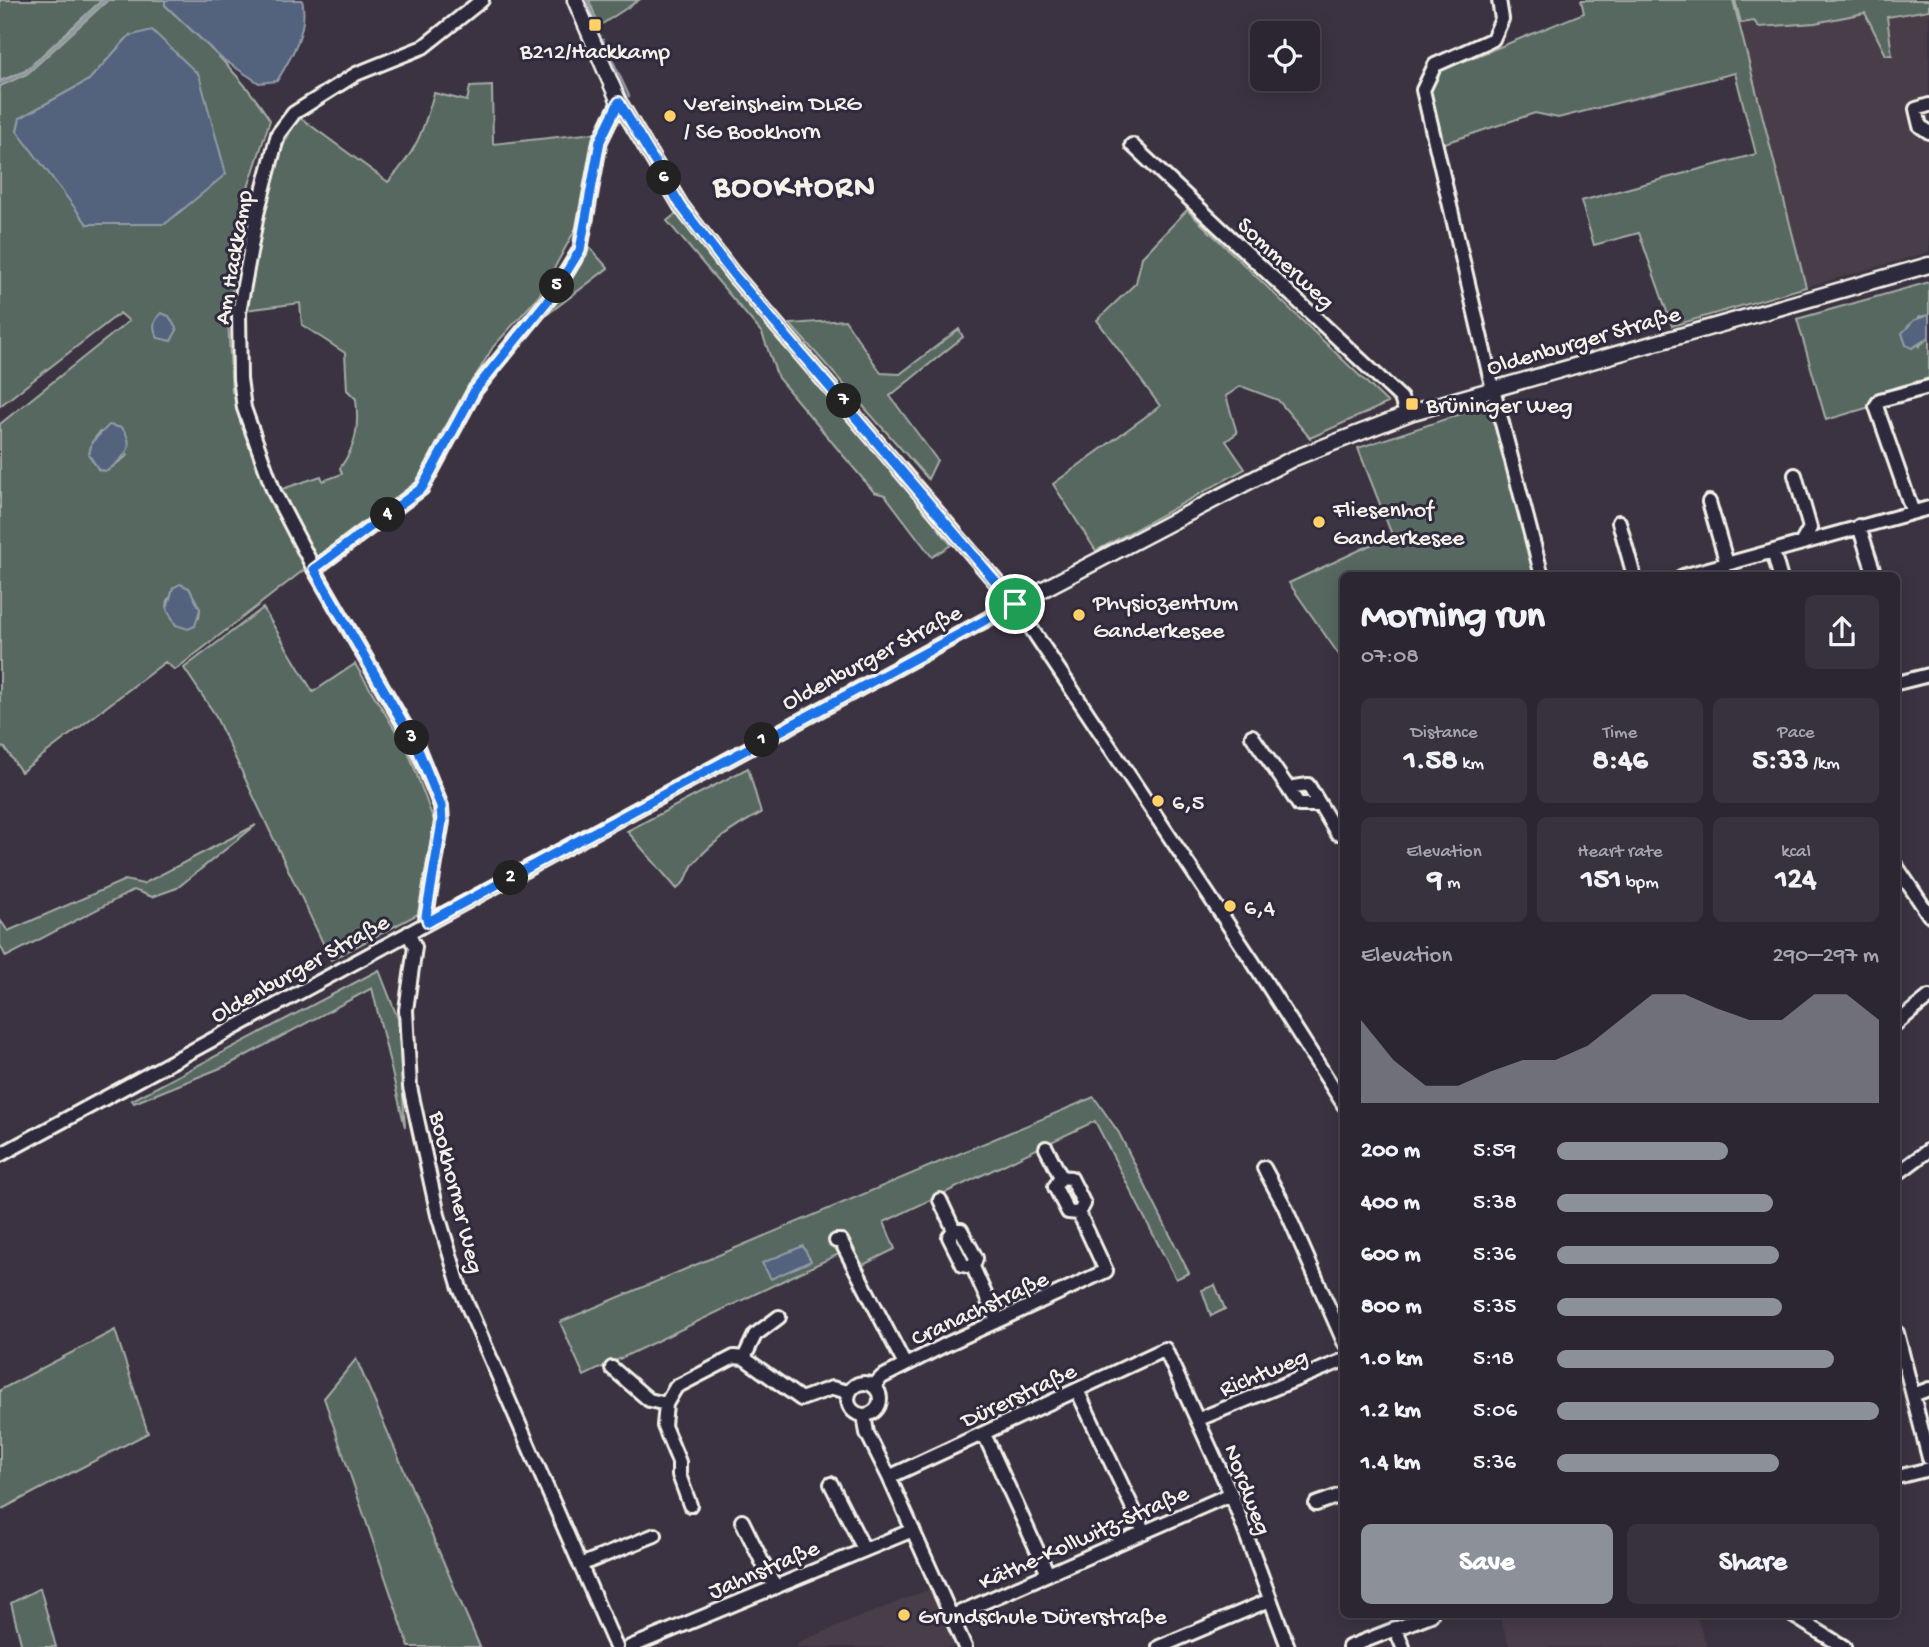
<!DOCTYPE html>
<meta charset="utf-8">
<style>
:root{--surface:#2c2632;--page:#38323e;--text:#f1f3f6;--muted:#a6a5ac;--line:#48434d;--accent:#8c9099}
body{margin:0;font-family:"Gochi Hand",sans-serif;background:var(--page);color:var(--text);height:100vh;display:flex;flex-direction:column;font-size:26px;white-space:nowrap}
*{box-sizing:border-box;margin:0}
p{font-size:23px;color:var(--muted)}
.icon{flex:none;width:38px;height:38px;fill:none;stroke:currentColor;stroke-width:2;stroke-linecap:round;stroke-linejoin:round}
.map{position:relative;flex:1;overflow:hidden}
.drawer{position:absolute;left:1340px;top:572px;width:560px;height:1046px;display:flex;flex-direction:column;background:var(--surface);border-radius:10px;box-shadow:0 4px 18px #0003,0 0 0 2px var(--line)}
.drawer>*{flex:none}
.buttons{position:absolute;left:1250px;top:21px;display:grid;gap:14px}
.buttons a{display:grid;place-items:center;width:70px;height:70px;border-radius:10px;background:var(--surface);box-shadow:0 4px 18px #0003,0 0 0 2px var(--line);font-size:35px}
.pin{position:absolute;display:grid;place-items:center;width:60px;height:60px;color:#fff;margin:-30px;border:4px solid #fff;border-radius:50%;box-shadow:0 2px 7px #0007}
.km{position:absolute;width:35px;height:35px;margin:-18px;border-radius:50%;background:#222;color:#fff;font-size:19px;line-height:35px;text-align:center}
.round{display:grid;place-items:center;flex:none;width:74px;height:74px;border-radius:10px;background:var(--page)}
.head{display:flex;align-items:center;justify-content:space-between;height:119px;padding:0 21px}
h1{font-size:38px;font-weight:800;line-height:52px}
.metrics{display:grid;grid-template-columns:repeat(3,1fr);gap:10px;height:119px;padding:7px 21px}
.metrics div{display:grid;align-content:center;border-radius:10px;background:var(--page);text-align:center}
.metrics b{font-size:30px;font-weight:800}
.metrics small{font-size:19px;font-weight:400}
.metrics p{font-size:19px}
.chart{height:196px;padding:14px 21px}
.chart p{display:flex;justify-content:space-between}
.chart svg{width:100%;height:126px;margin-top:7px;fill:var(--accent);opacity:.7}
.cta{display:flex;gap:14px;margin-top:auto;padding:14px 21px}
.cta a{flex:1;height:80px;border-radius:10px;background:var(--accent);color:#fff;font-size:28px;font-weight:800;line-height:80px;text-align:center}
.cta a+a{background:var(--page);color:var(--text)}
ul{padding:0 21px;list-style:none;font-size:23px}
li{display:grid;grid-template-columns:112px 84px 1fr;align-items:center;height:52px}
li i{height:18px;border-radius:9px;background:var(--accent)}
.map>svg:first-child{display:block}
.built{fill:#493e48}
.green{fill:#566861;stroke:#a5aca4;stroke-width:2;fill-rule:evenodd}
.water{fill:#53627d;stroke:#939ba8;stroke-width:2}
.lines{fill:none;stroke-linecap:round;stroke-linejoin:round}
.stream{stroke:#939ba8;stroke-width:2.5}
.minor-casing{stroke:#f4f1e8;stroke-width:18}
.major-casing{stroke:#f4f1e8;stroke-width:19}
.minor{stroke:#2f2a3d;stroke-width:12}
.major{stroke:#2f2a3d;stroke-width:14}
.route-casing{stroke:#fff;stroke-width:14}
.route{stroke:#1a73e8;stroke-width:9}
.poi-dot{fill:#ffd166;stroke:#2f2a3d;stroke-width:2.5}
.labels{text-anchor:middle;stroke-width:6;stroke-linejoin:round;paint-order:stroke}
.poi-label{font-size:24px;fill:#f4f1e8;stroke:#2f2a3d;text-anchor:start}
.street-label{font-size:24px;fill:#f4f1e8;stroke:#2f2a3d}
.district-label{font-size:32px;font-weight:bold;letter-spacing:2px;fill:#f4f1e8;stroke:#2f2a3d}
</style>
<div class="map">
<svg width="1929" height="1647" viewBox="0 0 1929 1647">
<rect width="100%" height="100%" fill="#3b3342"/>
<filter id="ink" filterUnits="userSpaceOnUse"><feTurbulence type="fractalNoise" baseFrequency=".0143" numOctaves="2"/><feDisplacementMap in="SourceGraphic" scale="14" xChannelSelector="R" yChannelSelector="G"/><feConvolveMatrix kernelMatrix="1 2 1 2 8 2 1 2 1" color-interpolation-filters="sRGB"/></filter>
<g filter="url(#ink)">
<!-- built -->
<path class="built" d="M1733,0L1741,23H1815L1866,13L1892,55L1887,17L1929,10V252L1806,287Z
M932,1588L956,1647H797L799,1642Z
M1499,1615H1696L1707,1647H1510Z"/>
<!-- green -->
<path class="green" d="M0,0H102L25,71L0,81Z
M108,0H165V5C203,41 242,75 270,120L247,191L228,320L232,392L236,395L269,493L305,569L175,670L165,662L21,772L5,748L0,747V424L129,321L120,313L0,406V86L27,74ZM129,36L87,224L20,118L89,80ZM100,432L128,455L107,471L99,470L89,455L92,442ZM189,588L200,609L199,618L176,625L167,609L168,599Z
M589,0H639L599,26Z
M1581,0H1733L1806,287L1672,326L1639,233L1594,245L1581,201L1756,154L1735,73L1558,118L1535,113L1442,144L1429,89L1437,72L1584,13Z
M1735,0H1929V10L1887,17L1892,55H1886L1865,13L1815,23L1759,27L1754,21L1741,23Z
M492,86L493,144L594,133V160L581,219L539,296L493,347L440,436L417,485L317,558L279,490L321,476L323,481L342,474L340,468C357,445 359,426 356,399L347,390L345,353L302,325L300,303L245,310C257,244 262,174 299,117L388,182C416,152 423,132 434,93L467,101L470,87Z
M1187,210L1388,403L1310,438L1278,400L1241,386L1226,396L1237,433L1226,441L1245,469L1096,551L1053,484L1160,406L1097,320L1136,283L1142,257Z
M677,213L920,504L951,545L932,557L885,495L874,492L778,378L762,333L667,221Z
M588,246L608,268L536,323L576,272Z
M1929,282V315L1919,317V346L1929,337V378L1877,393L1871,399L1870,407L1826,420L1797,319Z
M845,320L881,373L900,374L959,329L963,337L890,396L937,460L928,479L790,324Z
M1488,405L1519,506L1536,576H1344V662L1289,583L1392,535L1358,448Z
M263,608L313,692L355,664L408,751L434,821L418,914L331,960L214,713L184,668Z
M748,768L761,813C738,825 712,842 695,862C686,872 692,876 677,889L627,831Z
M256,825L177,888L152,897L134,890L6,957L0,945V920L8,931L125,880L143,884Z
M379,970L398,1019L405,1127L372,988L228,1065L134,1103L132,1100Z
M1094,1097L1119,1133L1189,1273L1176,1279L1095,1121L884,1222L895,1249L857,1268L847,1250L584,1376L560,1322Z
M1215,1285L1225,1309L1211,1316L1202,1290Z
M115,1330L148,1433L0,1510V1390Z
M356,1359L358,1363L480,1647H409L324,1398Z
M40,1588L56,1647H22L11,1603Z"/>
<!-- water -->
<path class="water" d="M165,0H302C309,28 291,58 277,81L259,83L221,58L165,5Z
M152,30L199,75L226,174L165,224H87L17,131L20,118L89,80L129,36Z
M161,313L169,316L177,330L171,341L158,338C152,327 153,322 161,313Z
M1929,315V337L1912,348L1906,345L1902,333L1914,320Z
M109,425L122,428C138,448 123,458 107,471L99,470L89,455L92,442Z
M180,584L189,588L200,609L195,626L188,629L176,625L167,609L173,588Z
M803,1246L811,1261L771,1279L762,1263Z"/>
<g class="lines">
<!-- stream -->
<path class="stream" d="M587,0L597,27
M603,40L629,96
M0,83L26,72L105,0"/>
<defs>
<path id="minor" d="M1499,0L1502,19L1493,39L1435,65L1423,90L1489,373L1542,576
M1929,105L1916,109L1920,126L1929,132
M1132,145L1401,398L1406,414
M1795,475L1810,528L1802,542
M1709,502L1727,564
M1912,510L1876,406L1880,400L1929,387
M1619,522L1634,576
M1859,526L1875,576
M1773,551L1780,576
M314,569L422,488L475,390L553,294L580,250L600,141L619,102
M1683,576L1929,508
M1897,683L1929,675
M1252,736L1288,788L1308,785L1337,833L1344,829
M1288,788L1299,805H1319
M1897,867L1929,915
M428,922L426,916L442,822L441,806L417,747L314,569L274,492L244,408L240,379L239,313L257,214L278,134L294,113L356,74L423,47L482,0
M408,933L415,947L406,1010L410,1087L438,1215L460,1288L616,1647
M1897,1023L1929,997
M0,1155L1015,604L1253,962L1344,1105
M1264,1168L1284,1205L1344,1342
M1897,1174L1929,1150
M1061,1177L1055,1187L1068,1212L1079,1213
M940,1200L954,1230H961L976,1258L973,1267L997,1321
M954,1230L949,1237L963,1265L973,1267
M836,1241H841L905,1365
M1897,1333L1929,1458
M744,1358L755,1335L779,1317
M612,1368L649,1400L666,1404
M848 1399a16 16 0 1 1 32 0a16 16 0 1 1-32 0Z
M873,1386L882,1377L945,1345L1106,1271L1079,1213L1084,1204L1071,1178L1061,1177L1046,1148
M1077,1390L1144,1532
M1913,1395L1929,1389
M864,1415L867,1433L889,1477
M1199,1419L1344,1360
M984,1434L1048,1574
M1897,1477L1929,1469
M831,1484L864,1549
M1316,1504L1344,1494
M690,1505L679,1475V1462L664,1426L666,1404L676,1387L734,1357L744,1358L801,1399L832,1388L849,1392
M742,1521L774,1586
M580,1565L655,1535
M1792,1615L1844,1647
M952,1616L1231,1494
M1395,1628L1403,1647
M630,1647L913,1530
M965,1647L889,1477L1165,1349L1231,1494L1288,1647
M1159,1647L1270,1600
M1349,1647L1431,1615"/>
<path id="major" d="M575,0L619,102L681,206L733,274L1015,604L1292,459L1413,412L1929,265"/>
</defs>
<!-- minor casing -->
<use href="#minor" class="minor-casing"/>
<!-- major casing -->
<use href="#major" class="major-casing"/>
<!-- minor -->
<use href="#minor" class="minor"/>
<!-- major -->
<use href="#major" class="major"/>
</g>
</g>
<g class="lines" filter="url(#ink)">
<defs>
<path id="route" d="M619,102L681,206L733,274L1015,604L428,922L426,916L442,822L441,806L417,747L314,569L422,488L475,390L553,294L580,250L600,141Z"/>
</defs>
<!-- route casing -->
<use href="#route" class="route-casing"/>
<!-- route -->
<use href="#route" class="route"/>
</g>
<!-- markers -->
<g class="poi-dot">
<rect x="588" y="18" width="14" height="14" rx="3.5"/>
<circle cx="670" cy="116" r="7"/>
<rect x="1405" y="397" width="14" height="14" rx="3.5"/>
<circle cx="1319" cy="522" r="7"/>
<circle cx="1079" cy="615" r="7"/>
<circle cx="1158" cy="801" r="7"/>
<circle cx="1230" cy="906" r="7"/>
<circle cx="904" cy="1615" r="7"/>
</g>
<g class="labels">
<!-- poi labels -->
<g class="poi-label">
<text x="595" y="58" text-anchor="middle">B212/Hackkamp</text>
<text x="684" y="110">Vereinsheim DLRG<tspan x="684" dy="28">/ SG Bookhorn</tspan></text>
<text x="1426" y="412">Brüninger Weg</text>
<text x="1333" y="516">Fliesenhof<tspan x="1333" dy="28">Ganderkesee</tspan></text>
<text x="1093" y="609">Physiozentrum<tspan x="1093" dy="28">Ganderkesee</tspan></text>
<text x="1172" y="809">6,5</text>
<text x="1244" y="914">6,4</text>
<text x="918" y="1623">Grundschule Dürerstraße</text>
</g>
<!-- street labels -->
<g class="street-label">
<text transform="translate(232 257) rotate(-80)" y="8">Am Hackkamp</text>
<text transform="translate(1287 262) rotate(43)" y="8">Sommerweg</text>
<text transform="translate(1583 339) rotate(-16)" y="8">Oldenburger Straße</text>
<text transform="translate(871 656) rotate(-28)" y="8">Oldenburger Straße</text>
<text transform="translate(299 967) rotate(-29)" y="8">Oldenburger Straße</text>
<text transform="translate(458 1192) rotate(76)" y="8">Bookhorner Weg</text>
<text transform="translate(979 1307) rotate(-25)" y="8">Cranachstraße</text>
<text transform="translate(1263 1371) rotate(-22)" y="8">Richtweg</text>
<text transform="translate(1018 1394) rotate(-25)" y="8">Dürerstraße</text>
<text transform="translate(1249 1489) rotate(69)" y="8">Nordweg</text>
<text transform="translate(1083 1536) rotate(-24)" y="8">Käthe-Kollwitz-Straße</text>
<text transform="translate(763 1568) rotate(-23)" y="8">Jahnstraße</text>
</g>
<!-- district labels -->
<g class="district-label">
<text x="795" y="195">BOOKHORN</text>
</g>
</g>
</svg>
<div class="buttons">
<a><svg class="icon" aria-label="locate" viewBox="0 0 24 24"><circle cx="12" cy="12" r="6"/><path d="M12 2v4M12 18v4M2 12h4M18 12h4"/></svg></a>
</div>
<div class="pin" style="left:1015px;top:604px;background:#1e9e55"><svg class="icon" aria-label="arrive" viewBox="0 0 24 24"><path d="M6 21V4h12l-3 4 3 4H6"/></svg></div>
<b class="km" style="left:762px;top:740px">1</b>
<b class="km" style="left:511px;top:878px">2</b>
<b class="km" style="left:412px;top:738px">3</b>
<b class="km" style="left:388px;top:515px">4</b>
<b class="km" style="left:557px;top:286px">5</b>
<b class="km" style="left:664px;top:178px">6</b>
<b class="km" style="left:844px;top:401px">7</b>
<section class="drawer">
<div class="head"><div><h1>Morning run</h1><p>07:08</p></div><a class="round"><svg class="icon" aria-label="share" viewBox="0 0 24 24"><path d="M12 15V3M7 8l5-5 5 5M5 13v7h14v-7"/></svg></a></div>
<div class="metrics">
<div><p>Distance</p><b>1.58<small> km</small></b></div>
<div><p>Time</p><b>8:46</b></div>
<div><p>Pace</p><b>5:33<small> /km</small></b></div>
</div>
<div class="metrics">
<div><p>Elevation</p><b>9<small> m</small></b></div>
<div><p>Heart rate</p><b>151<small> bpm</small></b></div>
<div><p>kcal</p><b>124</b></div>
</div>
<div class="chart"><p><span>Elevation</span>290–297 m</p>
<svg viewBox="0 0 160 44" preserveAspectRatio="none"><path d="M0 44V15L10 29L20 38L30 38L40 33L50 29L60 29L70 24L80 15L90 6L100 6L110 11L120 15L130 15L140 6L150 6L160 15V44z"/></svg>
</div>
<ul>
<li><b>200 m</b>5:59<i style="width:53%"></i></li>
<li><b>400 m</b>5:38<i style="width:67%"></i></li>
<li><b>600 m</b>5:36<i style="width:69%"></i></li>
<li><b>800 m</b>5:35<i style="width:70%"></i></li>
<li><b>1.0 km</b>5:18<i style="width:86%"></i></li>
<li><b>1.2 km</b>5:06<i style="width:100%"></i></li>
<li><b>1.4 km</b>5:36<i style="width:69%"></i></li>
</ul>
<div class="cta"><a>Save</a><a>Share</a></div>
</section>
</div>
